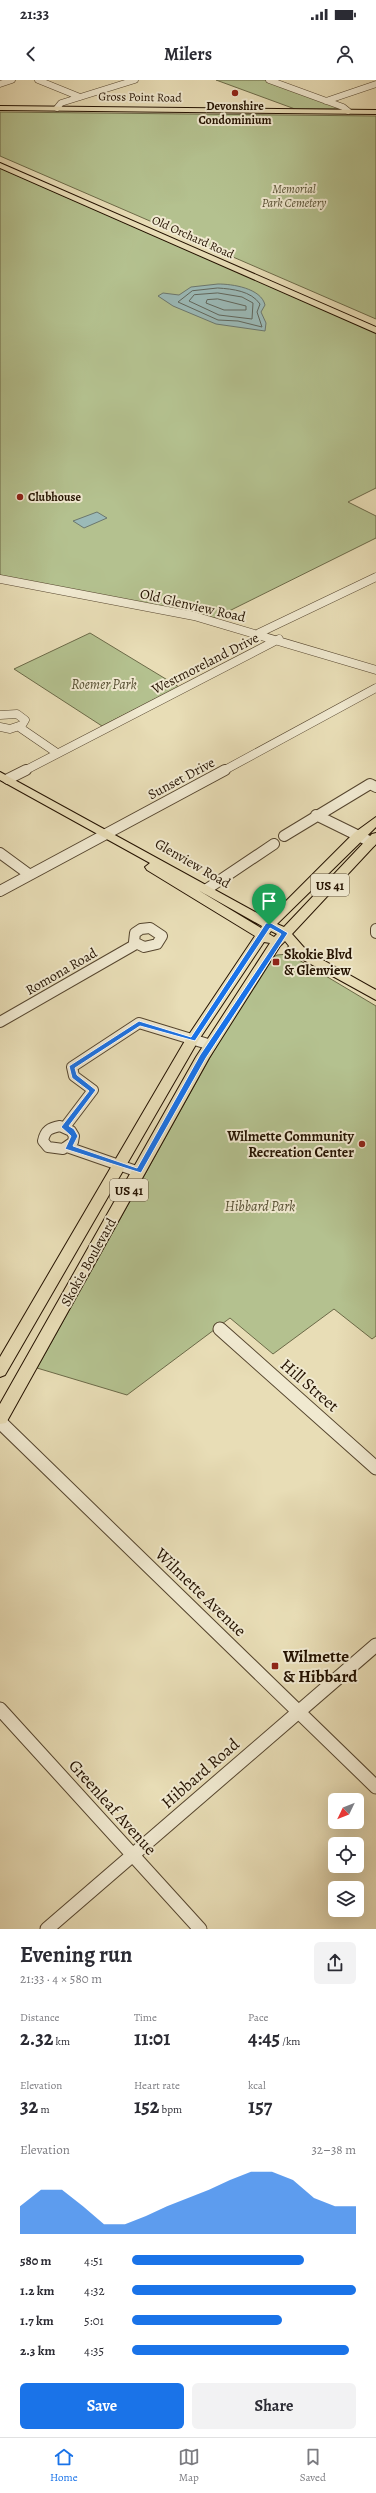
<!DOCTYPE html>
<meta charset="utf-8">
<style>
:root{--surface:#fff;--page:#f2f2f3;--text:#2b2b33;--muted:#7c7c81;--line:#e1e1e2;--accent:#1a73e8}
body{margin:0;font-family:Alegreya,serif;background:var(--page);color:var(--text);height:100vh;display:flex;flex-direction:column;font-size:15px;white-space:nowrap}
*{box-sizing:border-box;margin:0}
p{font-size:13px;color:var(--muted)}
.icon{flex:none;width:22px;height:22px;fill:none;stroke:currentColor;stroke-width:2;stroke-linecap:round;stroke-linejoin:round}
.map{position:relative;height:1849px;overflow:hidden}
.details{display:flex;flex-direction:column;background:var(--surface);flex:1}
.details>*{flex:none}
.needle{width:26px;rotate:227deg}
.controls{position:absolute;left:328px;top:1713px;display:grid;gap:8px}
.controls a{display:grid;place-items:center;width:36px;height:36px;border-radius:6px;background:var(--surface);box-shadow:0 4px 16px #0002;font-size:20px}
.pin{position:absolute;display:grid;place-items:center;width:34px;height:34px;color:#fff;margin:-41px -17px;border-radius:50% 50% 50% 0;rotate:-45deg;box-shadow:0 0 4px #0007}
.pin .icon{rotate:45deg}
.round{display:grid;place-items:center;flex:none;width:42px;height:42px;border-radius:6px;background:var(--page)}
.summary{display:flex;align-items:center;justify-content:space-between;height:68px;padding:0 20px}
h1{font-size:22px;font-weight:600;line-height:30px}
.figures{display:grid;grid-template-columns:repeat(3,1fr);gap:6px;height:68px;padding:4px 20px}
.figures div{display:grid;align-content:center}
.figures b{font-size:20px;font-weight:600}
.figures small{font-size:11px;font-weight:400}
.figures p{font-size:11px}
.chart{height:112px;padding:8px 20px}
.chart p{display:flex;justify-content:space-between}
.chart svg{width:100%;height:72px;margin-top:4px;fill:var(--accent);opacity:.7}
.action{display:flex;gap:8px;margin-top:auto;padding:8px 20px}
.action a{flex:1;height:46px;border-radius:6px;background:var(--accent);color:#fff;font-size:16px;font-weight:600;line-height:46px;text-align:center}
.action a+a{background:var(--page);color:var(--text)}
ul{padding:0 20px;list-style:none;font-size:13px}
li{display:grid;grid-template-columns:64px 48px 1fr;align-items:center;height:30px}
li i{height:10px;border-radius:5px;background:var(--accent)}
.status{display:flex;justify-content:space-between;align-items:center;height:28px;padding:0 20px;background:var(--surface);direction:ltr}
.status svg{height:11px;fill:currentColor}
header{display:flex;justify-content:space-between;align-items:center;height:52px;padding:0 20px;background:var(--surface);font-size:18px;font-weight:600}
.tabs{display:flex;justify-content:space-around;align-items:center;height:56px;border-top:1px solid var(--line);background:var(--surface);font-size:11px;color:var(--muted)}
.tabs a{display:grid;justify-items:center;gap:2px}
.tabs .on{color:var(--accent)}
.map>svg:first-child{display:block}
.green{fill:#b4c18f;stroke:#6c6a48}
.water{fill:#9bbab8;stroke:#6b776e}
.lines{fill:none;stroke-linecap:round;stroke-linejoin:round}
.shore{stroke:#60665c;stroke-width:1}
.minor-far3-casing{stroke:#55452e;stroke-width:7}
.minor-far2-casing{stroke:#55452e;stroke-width:9}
.minor-far1-casing{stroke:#55452e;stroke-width:12}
.minor-casing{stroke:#55452e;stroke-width:15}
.major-casing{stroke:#241200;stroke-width:2}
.minor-far3{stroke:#f0e9d0;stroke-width:6}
.minor-far2{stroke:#f0e9d0;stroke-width:8}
.minor-far1{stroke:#f0e9d0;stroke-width:10}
.minor{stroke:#f0e9d0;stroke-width:13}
.major{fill:#e8ddb6;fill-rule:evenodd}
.route{fill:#1a73e8;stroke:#fff;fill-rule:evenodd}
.poi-dot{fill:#8f2418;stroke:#f0e9d0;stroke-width:1.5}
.labels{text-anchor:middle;stroke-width:4;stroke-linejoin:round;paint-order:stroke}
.far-street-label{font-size:12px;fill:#241200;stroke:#f0e9d0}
.far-poi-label{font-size:12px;font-weight:bold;fill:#241200;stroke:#f0e9d0}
.far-park-label{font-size:12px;font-style:italic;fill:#564f32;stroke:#f0e9d0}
.shield{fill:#f0e9d0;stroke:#61523e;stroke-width:1}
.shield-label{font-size:13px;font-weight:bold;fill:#241200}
.street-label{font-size:14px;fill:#241200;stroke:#f0e9d0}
.park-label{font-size:14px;font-style:italic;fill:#564f32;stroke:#f0e9d0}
.poi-label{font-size:14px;font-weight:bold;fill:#241200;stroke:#f0e9d0;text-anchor:start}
.near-street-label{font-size:17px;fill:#241200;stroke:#f0e9d0}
.near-poi-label{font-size:17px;font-weight:bold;fill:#241200;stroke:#f0e9d0;text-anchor:start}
</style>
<div class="status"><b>21:33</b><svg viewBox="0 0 49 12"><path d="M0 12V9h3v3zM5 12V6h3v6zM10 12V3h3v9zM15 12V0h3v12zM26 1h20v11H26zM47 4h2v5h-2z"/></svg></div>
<header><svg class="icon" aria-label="back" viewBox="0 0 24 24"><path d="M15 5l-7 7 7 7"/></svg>Milers<svg class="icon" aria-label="person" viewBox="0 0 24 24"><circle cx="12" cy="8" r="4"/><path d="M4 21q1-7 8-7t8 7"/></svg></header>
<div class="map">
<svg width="376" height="1849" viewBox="0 0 376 1849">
<rect width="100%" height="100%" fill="#e8ddb6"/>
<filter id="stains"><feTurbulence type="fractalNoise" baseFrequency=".005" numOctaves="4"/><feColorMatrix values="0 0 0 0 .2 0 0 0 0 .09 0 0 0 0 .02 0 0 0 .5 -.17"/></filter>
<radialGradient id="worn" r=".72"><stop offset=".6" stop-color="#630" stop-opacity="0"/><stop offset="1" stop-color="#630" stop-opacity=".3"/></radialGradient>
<!-- green -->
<path class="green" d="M216,0H265L342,29H295Z
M0,32L376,36V239L0,76Z
M0,88L376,253V408L348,422L376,436V458L215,538L0,496Z
M90,553L179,607L102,646L14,589Z
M289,874L376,926V1256L372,1259L334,1229L273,1274L230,1238L127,1315L37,1288L226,949L273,877L277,875Z"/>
<!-- water -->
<path class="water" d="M218,204C232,204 261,208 265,225L261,232L266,243L265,251L216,244L173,226L158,216L163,213L179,215L191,207Z
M97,432L107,438L84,448L73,441Z"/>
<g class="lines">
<!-- shore -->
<path class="shore" d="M218,208C233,209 251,211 260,224L257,232L262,247L238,241L218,240L178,222L192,211Z
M218,213L242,217L253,223L252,239L219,235L189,221L194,215Z
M218,219L246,226V230H224L206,223L207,220Z"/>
<defs>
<path id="minor-far3" d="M38,0L80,17
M269,0L343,27L348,31
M0,4L12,0
M326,21L376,4
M57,28L61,23L135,0"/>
<path id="minor-far2" d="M0,499L194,536L376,590
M259,553L376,497
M0,635L17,634L25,640L22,645L10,649L0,647
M19,647L57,673
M24,691L279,559
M223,691L376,608"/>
<path id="minor-far1" d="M8,699L26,690
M316,735L371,762
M284,756L370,704L376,707
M0,773L30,795
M207,809L274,764
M0,811L225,690
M150,848L162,856L157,864L144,867L134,862L135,853L141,849Z
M376,849V853
M0,942L136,864
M60,1046L71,1051L74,1056L73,1062L63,1069L48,1067L43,1061C45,1050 50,1048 60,1046Z
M65,1047L93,1010L74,996L72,987L139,943L211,965
M67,1067L139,1092"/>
<path id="minor" d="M220,1249L376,1388
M0,1342L376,1707
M0,1629L200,1849
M47,1849L376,1565"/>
<path id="major" d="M0,26L376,30V34L0,30Z
M0,83L376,247V253L0,88Z
M0,692L268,839L354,753L376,737V747L277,844L284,847L372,754L376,753V764L292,854L307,871L376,910V920L289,872L287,869L289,866L285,861L280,866L209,978L6,1343L0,1344V1324L196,977L270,863L264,862L198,961L5,1295L0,1297V1277L186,959L255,856L147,790L145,787L150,783L0,700ZM198,810L262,846L261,848ZM271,851L277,854L274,857L269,854Z"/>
</defs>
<!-- minor-far3 casing -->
<use href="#minor-far3" class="minor-far3-casing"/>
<!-- minor-far2 casing -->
<use href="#minor-far2" class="minor-far2-casing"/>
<!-- minor-far1 casing -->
<use href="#minor-far1" class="minor-far1-casing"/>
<!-- minor casing -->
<use href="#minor" class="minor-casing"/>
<!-- major casing -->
<use href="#major" class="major-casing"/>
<!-- minor-far3 -->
<use href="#minor-far3" class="minor-far3"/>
<!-- minor-far2 -->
<use href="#minor-far2" class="minor-far2"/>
<!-- minor-far1 -->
<use href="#minor-far1" class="minor-far1"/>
<!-- minor -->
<use href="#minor" class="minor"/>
<!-- major -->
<use href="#major" class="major"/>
</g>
<!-- route -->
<path class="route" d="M266,843H271L288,853L206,978L141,1093L65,1069L71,1056L61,1047L89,1011L72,998L69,986L139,941L191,957ZM270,848L281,854L200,975L137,1088L73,1066L78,1056L74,1049L69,1046L96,1010L77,995L75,988L140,946L195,961Z"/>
<!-- markers -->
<g class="poi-dot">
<circle cx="235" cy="13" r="4"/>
<circle cx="20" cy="417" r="4"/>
<rect x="272" y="878" width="8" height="8" rx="2"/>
<circle cx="362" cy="1064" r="4"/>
<rect x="271" y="1582" width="8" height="8" rx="2"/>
</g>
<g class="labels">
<!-- far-street labels -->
<g class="far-street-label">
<text transform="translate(140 17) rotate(1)" y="4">Gross Point Road</text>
<text transform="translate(193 157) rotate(24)" y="4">Old Orchard Road</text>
</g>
<!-- far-poi labels -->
<g class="far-poi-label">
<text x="235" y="30">Devonshire<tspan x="235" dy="14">Condominium</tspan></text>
<text x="28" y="421" text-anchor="start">Clubhouse</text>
</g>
<!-- far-park labels -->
<g class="far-park-label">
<text x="294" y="113">Memorial<tspan x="294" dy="14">Park Cemetery</tspan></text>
</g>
<!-- shield labels -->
<g class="shield">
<rect x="311" y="794" width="38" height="22" rx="3"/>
<rect x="110" y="1099" width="38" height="22" rx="3"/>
</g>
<g class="shield-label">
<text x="330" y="810">US 41</text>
<text x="129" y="1115">US 41</text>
</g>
<!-- street labels -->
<g class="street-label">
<text transform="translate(193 525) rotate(13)" y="5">Old Glenview Road</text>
<text transform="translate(205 583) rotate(-27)" y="5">Westmoreland Drive</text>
<text transform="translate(181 698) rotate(-28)" y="5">Sunset Drive</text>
<text transform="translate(193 783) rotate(30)" y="5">Glenview Road</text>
<text transform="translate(61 891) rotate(-30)" y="5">Romona Road</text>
<text transform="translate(88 1182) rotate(-61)" y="5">Skokie Boulevard</text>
</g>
<!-- park labels -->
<g class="park-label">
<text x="104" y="609">Roemer Park</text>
<text x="260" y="1131">Hibbard Park</text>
</g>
<!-- poi labels -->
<g class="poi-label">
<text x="284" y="879">Skokie Blvd<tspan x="284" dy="16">&amp; Glenview</tspan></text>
<text x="354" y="1061" text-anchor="end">Wilmette Community<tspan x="354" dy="16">Recreation Center</tspan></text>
</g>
<!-- near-street labels -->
<g class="near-street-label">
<text transform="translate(310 1305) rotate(41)" y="6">Hill Street</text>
<text transform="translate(201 1512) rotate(44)" y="6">Wilmette Avenue</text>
<text transform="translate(200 1693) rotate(-41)" y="6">Hibbard Road</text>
<text transform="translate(113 1727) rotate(48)" y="6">Greenleaf Avenue</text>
</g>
<!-- near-poi labels -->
<g class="near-poi-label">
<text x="283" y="1582">Wilmette<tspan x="283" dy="20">&amp; Hibbard</tspan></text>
</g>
</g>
<rect width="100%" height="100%" filter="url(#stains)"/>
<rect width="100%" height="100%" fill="url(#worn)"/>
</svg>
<div class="controls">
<a><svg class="needle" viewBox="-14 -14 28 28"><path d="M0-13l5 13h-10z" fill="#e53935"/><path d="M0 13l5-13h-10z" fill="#7c7c81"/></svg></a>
<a><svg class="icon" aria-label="locate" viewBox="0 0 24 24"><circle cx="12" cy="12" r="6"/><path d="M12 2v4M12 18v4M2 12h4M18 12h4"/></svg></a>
<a><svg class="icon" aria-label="layers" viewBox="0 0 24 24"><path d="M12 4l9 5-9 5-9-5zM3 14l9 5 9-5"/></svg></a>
</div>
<div class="pin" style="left:269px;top:845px;background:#1e9e55"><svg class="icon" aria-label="arrive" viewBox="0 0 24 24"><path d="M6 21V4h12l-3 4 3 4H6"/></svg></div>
</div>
<section class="details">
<div class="summary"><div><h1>Evening run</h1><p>21:33 · 4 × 580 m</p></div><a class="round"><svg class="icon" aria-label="share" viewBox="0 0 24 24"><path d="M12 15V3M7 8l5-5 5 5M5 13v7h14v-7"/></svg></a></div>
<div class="figures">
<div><p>Distance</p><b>2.32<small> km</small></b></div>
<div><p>Time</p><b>11:01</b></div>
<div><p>Pace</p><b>4:45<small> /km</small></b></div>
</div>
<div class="figures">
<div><p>Elevation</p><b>32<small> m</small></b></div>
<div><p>Heart rate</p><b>152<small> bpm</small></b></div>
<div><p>kcal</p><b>157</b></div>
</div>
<div class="chart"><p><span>Elevation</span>32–38 m</p>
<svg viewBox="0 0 160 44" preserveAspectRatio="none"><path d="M0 44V27L10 17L20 17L30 27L40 38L50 38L60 33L70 27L80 22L90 17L100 11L110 6L120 6L130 11L140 22L150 27L160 27V44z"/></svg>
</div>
<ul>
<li><b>580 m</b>4:51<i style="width:77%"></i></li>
<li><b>1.2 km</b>4:32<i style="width:100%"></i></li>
<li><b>1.7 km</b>5:01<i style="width:67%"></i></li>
<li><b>2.3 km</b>4:35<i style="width:97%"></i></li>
</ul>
<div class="action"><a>Save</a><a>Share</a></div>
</section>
<nav class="tabs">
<a class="on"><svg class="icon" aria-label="home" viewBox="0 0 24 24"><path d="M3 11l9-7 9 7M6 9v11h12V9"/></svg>Home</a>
<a><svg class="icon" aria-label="map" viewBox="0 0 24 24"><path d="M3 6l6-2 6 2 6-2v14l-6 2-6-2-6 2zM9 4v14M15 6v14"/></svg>Map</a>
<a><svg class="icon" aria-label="saved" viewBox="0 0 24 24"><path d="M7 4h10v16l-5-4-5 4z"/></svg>Saved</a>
</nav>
